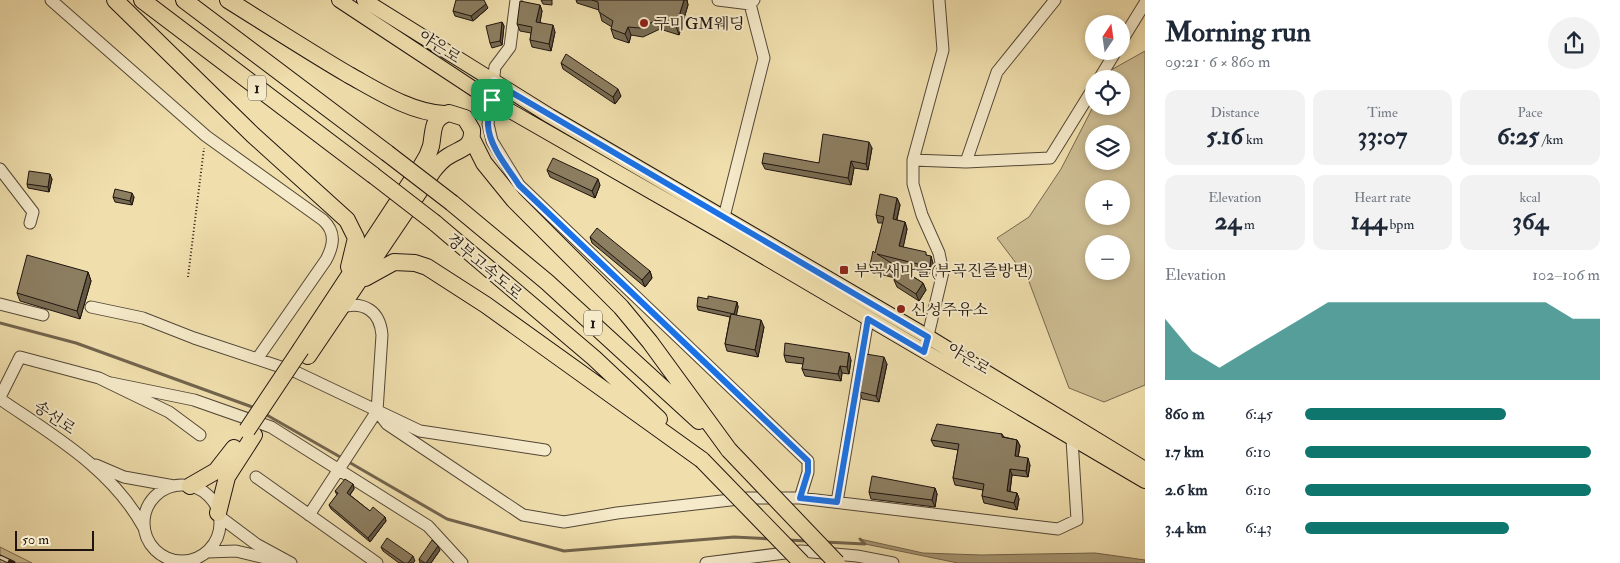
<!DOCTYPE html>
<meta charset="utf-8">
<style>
:root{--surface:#fff;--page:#f2f2f3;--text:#1f2937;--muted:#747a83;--accent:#0f766e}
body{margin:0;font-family:"IM FELL Double Pica","Noto Serif KR",serif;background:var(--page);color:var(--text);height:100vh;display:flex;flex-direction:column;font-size:19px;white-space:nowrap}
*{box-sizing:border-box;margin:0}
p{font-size:16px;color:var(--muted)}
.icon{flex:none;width:28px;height:28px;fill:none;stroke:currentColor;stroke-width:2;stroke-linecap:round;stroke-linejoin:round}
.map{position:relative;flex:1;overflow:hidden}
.details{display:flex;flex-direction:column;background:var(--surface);width:475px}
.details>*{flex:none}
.needle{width:32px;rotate:13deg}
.buttons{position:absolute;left:1085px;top:15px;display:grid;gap:10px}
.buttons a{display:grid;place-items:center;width:45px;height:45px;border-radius:50%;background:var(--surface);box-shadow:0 2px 8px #0003;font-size:25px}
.scale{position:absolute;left:15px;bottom:12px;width:79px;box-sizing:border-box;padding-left:5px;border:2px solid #1f140f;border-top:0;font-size:14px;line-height:18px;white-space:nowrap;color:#1f140f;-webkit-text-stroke:4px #f5eaca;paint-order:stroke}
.pin{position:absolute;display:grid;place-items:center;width:42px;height:42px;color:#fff;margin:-21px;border-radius:10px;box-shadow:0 2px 8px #0006}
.round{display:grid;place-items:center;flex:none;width:52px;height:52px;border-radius:26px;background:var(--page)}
.headline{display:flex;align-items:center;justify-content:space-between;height:85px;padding:0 20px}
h1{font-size:28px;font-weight:700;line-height:38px}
.stats{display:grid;grid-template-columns:repeat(3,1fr);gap:8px;height:85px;padding:5px 20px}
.stats div{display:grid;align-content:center;border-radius:12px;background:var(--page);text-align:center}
.stats b{font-size:25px;font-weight:700}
.stats small{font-size:14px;font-weight:400}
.stats p{font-size:14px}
.chart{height:140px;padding:10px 20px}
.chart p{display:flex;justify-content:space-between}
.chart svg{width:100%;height:90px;margin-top:5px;fill:var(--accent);opacity:.7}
ul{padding:0 20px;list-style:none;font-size:16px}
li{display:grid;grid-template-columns:80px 60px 1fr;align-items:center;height:38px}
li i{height:12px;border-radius:6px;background:var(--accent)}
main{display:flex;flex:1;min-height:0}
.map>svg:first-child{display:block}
.green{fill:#ccbc92;stroke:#766850;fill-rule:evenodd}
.water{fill:#a99a77;stroke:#72644d}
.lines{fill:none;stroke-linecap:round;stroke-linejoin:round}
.stream{stroke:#72644d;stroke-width:3}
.minor-casing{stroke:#534736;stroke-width:13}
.major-casing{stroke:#1f140f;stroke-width:16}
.highway-casing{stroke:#1f140f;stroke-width:18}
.path{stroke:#1f140f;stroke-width:2;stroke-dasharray:1 2.5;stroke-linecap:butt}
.minor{stroke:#f5eaca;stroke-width:11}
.major{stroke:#f0dfad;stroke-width:14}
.highway{stroke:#f0dfad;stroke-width:16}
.rail-casing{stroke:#1f140f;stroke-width:5}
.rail{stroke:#f5eaca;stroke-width:3;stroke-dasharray:9;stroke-linecap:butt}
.highway-bridge-casing{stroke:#1f140f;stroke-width:18;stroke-linecap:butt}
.highway-bridge{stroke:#f0dfad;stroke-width:16}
.wall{fill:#786c53;stroke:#1f140f}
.shaded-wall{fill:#625844;stroke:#1f140f}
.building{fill:#8c7e61;stroke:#1f140f}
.route-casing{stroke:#fff;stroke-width:10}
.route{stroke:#1a73e8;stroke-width:6}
.poi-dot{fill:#8f2418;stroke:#f5eaca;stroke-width:2}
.labels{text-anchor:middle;stroke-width:4;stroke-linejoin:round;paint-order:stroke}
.shield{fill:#f5eaca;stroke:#5f5447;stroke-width:1}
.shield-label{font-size:15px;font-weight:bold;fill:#1f140f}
.poi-label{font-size:16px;fill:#1f140f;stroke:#f5eaca;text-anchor:start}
.street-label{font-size:16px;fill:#1f140f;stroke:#f5eaca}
</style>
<main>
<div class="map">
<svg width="1145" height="563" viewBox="0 0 1145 563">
<rect width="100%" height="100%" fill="#f0dfad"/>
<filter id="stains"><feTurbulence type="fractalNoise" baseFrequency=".004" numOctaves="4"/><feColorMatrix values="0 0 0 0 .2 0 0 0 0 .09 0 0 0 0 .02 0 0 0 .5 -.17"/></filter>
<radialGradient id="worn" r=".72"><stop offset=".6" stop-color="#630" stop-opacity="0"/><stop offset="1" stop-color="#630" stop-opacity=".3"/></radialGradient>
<!-- green -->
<path class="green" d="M1145,51V385L1104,402L1069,388L1028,279L997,238L1029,217L1061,169L1094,105L1121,106V79H1107L1111,70ZM1094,134H1121V161H1094ZM1094,189H1121V216H1094ZM1094,244H1121V271H1094Z
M0,547L32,563H0Z"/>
<!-- water -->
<path class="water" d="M860,539L923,553L981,555L1095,553L1145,560V563H958L865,544Z"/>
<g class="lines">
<!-- stream -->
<path class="stream" d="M0,323L76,343L255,408
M265,414L342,458
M347,461L447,519L564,551L734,537L771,539
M787,540L808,541
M824,542L865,544L860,539"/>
<defs>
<path id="minor" d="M51,0L206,136L323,220C336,232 334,245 326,260L257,359
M516,0L510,47L495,67L488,124L492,141L519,185L808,461V472L800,498
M718,0L750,4
M1121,42L1145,3
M1099,79L1116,51
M913,160L966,162L997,72L1055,0
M966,162L1050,158L1094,87
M0,169L33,212L30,223
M724,217L764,58L750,4L754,0
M0,304L43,315
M91,307L143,318L194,338L296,372L420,431L545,450
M926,344L943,272L939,253L922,215L913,184V160L943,50L939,0
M111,383L194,400L271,427L428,526L462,563
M0,397L20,357L99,378L169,412L200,435
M0,399C54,436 112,469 144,528
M377,411L387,424L523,515L564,522L617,513L748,498H800L1058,529L1077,520L1072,439
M96,465L124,477L174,486
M256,477L377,563
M144 523a38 38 0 1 1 76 0a38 38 0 1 1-76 0Z
M837,502L868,319
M309,515L377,411L382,335C380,311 364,301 342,307
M220,517L256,544L291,563
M207,552L236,551L274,560
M706,563L801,551L857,556L893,563"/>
<path id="major" d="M339,0L486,97L725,234L1145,481
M364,0L550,116L930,338L1145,469"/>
<path id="highway" d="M115,0L253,135L347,220L356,238L349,267
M142,0L373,175
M184,0L387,153
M228,0C268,25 308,51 349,75C378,91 410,112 444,114
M472,139L484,163L514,200L621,307L650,342L729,450
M452,203L547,282L699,421
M435,223L594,358L659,419
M365,278L394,262L415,263L427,267L486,305L702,460
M301,349L422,165C426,159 429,153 431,146C434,131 431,118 449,113L465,118L472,130C473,149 460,148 447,157C442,160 437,166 433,171L308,356
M190,486L216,471L234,448
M218,513L227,477L254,435"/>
</defs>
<!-- minor casing -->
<use href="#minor" class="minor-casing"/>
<!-- major casing -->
<use href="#major" class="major-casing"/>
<!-- highway casing -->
<use href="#highway" class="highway-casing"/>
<!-- path -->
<path class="path" d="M188,277L204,148"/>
<!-- minor -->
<use href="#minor" class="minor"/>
<!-- major -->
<use href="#major" class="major"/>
<!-- highway -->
<use href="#highway" class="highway"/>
<defs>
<path id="rail" d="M0,557L13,563"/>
</defs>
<!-- rail casing -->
<use href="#rail" class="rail-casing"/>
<!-- rail -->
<use href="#rail" class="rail"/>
<defs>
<path id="highway-bridge" d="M387,153L452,203
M373,175L435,223
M247,430L301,349
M729,450L837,563
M702,460L802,563"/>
</defs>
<!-- highway-bridge casing -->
<use href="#highway-bridge" class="highway-bridge-casing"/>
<!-- highway-bridge -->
<use href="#highway-bridge" class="highway-bridge"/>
</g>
<!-- wall -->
<path class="wall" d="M541,0H552V5L543,4Z
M576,0H687L688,5L679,35L660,29L643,37L631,35L629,43L614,38L611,29L612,27L602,21L599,10L577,3Z
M540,5L542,11L540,22L555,32L551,51L532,47L530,40L531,33L520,31L517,24Z
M488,8L473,21L455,16L453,11Z
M502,22L504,26L502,45L492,48L490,43Z
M561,63L621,96L615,104L563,69Z
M872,148L868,170L854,168L851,185L765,169L762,163H819Z
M547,170L600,185L595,198L550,177Z
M52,179L49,192L28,188L27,184Z
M113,197H134L132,205L115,202Z
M897,198L900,205L897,220L905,222L907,229L903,247L927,255L933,263V274L895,265L923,283L926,290L919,301L897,287L894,280L895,278L872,272L870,265L875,253L883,223H878L876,215Z
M590,237L650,271L652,278L645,287L592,243Z
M88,272L91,281L80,319L20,301L17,293Z
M708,299L737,302L738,307L736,315L764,327L758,357L727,351L725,344L730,317L698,310L697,306Z
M784,355L851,360L849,374L842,373L841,381L805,376L802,369L803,364L786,362Z
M887,364L879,402L862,399L860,392Z
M1002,434L1004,437L1017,440L1020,446L1018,457L1030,465L1028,477L1012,475L1010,492L1017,493L1019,499L1017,510L984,503L982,496L983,490L955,485L953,478L958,450L934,446L931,440Z
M353,484L354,489L350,495L370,511L385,517L386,521L370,542L331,509L329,505L337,495L335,491Z
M935,488L937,494L935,507L871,499L869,492Z
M381,547L415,561L413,563H399L383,551Z
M440,550L431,563H420L419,559Z"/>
<!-- shaded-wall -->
<path class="shaded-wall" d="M684,0H687L688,5L679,35L676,26Z
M486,4L488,8L473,21L471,16Z
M540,5L542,11L539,28L536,22Z
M502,22L504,26L502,45L500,41Z
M553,25L555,32L551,51L549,44Z
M628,27L631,35L629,43L625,34Z
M618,89L621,96L615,104L613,97Z
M869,142L872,148L868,170L866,164Z
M851,161L854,168L851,185L848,178Z
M50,174L52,179L49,192L48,187Z
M598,179L600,185L595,198L592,191Z
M132,193L134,197L132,205L130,201Z
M897,198L900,205L895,226L893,219Z
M905,222L907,229L902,253L899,246Z
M931,256L933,263V274L930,267Z
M650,271L652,278L645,287L642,280Z
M88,272L91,281L80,319L77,311Z
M923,283L926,290L919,301L916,294Z
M737,302L738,307L736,318L734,314Z
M761,320L764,327L758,357L755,350Z
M849,353L851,360L849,374L847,367Z
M884,357L887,364L879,402L876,396Z
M840,366L842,373L841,381L838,374Z
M1017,440L1020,446L1017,463L1015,456Z
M1028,458L1030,465L1028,477L1026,471Z
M1010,469L1012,475L1009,497L1007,491Z
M353,484L354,489L348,497L347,493Z
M935,488L937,494L935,507L932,500Z
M1017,493L1019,499L1017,510L1014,503Z
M385,517L386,521L370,542L368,538Z
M438,546L440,550L431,563H426Z
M413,556L415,561L413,563H408Z"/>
<!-- building -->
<path class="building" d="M456,0H484L486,4L471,16L453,11Z
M592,0H684L676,26L657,20L640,28L628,27L625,34L611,29L613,21L599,12L598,2Z
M520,1L540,5L536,22L553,25L549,44L530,40L532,27L517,24Z
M502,22L500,41L490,43L486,26Z
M566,54L618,89L613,97L561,63Z
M823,134L869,142L866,164L851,161L848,178L762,163L764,153L819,163Z
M553,158L598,179L592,191L547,170Z
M29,171L50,174L48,187L27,184Z
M115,189L132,193L130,201L113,197Z
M880,194L897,198L893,219L905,222L899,246L926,252V255L931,256L930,267L877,254L923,283L916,294L894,280L899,272L870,265L873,251L875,253L884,217L876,215Z
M597,228L650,271L642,280L590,237Z
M27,255L88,272L77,311L17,293Z
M708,296L737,302L734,314L697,306L698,297L708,299Z
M731,314L761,320L755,350L725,344Z
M785,343L849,353L847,367L840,366L838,374L802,369L804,358L784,355Z
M866,354L884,357L876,396L860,392Z
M937,424L1002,434V437L1017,440L1015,456L1028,458L1026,471L1010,469L1007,491L1017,493L1014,503L982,496L984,484L953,478L959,444L931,440Z
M872,476L935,488L932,500L869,492Z
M345,479L353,484L347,493L370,511L373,507L385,517L368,538L329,505L338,493L335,491Z
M387,538L413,556L408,563H404L381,547Z
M432,540L438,546L426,563H425L419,559Z"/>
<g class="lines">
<defs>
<path id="route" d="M494,82L928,337L924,352L868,319L837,502L800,498L808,472V461L519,185C508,168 489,146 488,125C488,111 492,96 494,82Z"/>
</defs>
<!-- route casing -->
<use href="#route" class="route-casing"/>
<!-- route -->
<use href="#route" class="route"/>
</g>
<!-- markers -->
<g class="poi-dot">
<circle cx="644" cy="23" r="5"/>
<rect x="839" y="265" width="10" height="10" rx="2.5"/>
<circle cx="901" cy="309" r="5"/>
</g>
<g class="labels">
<!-- shield labels -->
<g class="shield">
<rect x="248" y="75.5" width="18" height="25" rx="4"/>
<rect x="584" y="310.5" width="18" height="25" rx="4"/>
</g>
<g class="shield-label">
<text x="257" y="93">1</text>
<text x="593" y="328">1</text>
</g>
<!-- poi labels -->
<g class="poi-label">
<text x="654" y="29">구미GM웨딩</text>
<text x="854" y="276">부곡새마을(부곡진즐방면)</text>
<text x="911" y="315">신성주유소</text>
</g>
<!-- street labels -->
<g class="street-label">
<text transform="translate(440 46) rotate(33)" y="6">야은로</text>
<text transform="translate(485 266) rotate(40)" y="6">경부고속도로</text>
<text transform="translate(969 358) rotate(31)" y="6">야은로</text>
<text transform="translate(55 417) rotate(34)" y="6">송선로</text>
</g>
</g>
<rect width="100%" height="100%" filter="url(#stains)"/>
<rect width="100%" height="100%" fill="url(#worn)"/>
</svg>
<div class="buttons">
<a><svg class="needle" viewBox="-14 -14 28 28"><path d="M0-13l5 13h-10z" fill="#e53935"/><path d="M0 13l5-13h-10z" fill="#747a83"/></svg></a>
<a><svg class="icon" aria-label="locate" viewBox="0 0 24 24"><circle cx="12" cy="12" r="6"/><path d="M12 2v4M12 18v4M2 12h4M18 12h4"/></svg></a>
<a><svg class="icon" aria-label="layers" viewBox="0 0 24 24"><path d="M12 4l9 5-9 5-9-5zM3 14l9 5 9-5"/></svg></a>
<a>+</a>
<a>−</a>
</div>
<div class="scale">50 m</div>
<div class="pin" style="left:492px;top:100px;background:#1e9e55"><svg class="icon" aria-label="arrive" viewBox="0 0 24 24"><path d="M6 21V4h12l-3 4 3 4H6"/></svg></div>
</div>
<section class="details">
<div class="headline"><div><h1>Morning run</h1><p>09:21 · 6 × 860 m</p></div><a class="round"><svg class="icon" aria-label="share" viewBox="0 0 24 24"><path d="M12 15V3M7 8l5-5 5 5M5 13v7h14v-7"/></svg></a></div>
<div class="stats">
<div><p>Distance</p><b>5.16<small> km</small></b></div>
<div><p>Time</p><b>33:07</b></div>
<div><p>Pace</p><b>6:25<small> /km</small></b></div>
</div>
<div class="stats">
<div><p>Elevation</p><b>24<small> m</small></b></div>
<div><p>Heart rate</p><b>144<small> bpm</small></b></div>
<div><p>kcal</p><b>364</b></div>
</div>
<div class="chart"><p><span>Elevation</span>102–106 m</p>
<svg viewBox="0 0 160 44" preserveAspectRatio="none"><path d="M0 44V14L10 30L20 38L30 30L40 22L50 14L60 6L70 6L80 6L90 6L100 6L110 6L120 6L130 6L140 6L150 14L160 14V44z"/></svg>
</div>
<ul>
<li><b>860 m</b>6:45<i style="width:68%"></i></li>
<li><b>1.7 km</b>6:10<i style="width:97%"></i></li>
<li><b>2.6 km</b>6:10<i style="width:97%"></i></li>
<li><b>3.4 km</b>6:43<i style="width:69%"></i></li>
</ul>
</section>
</main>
